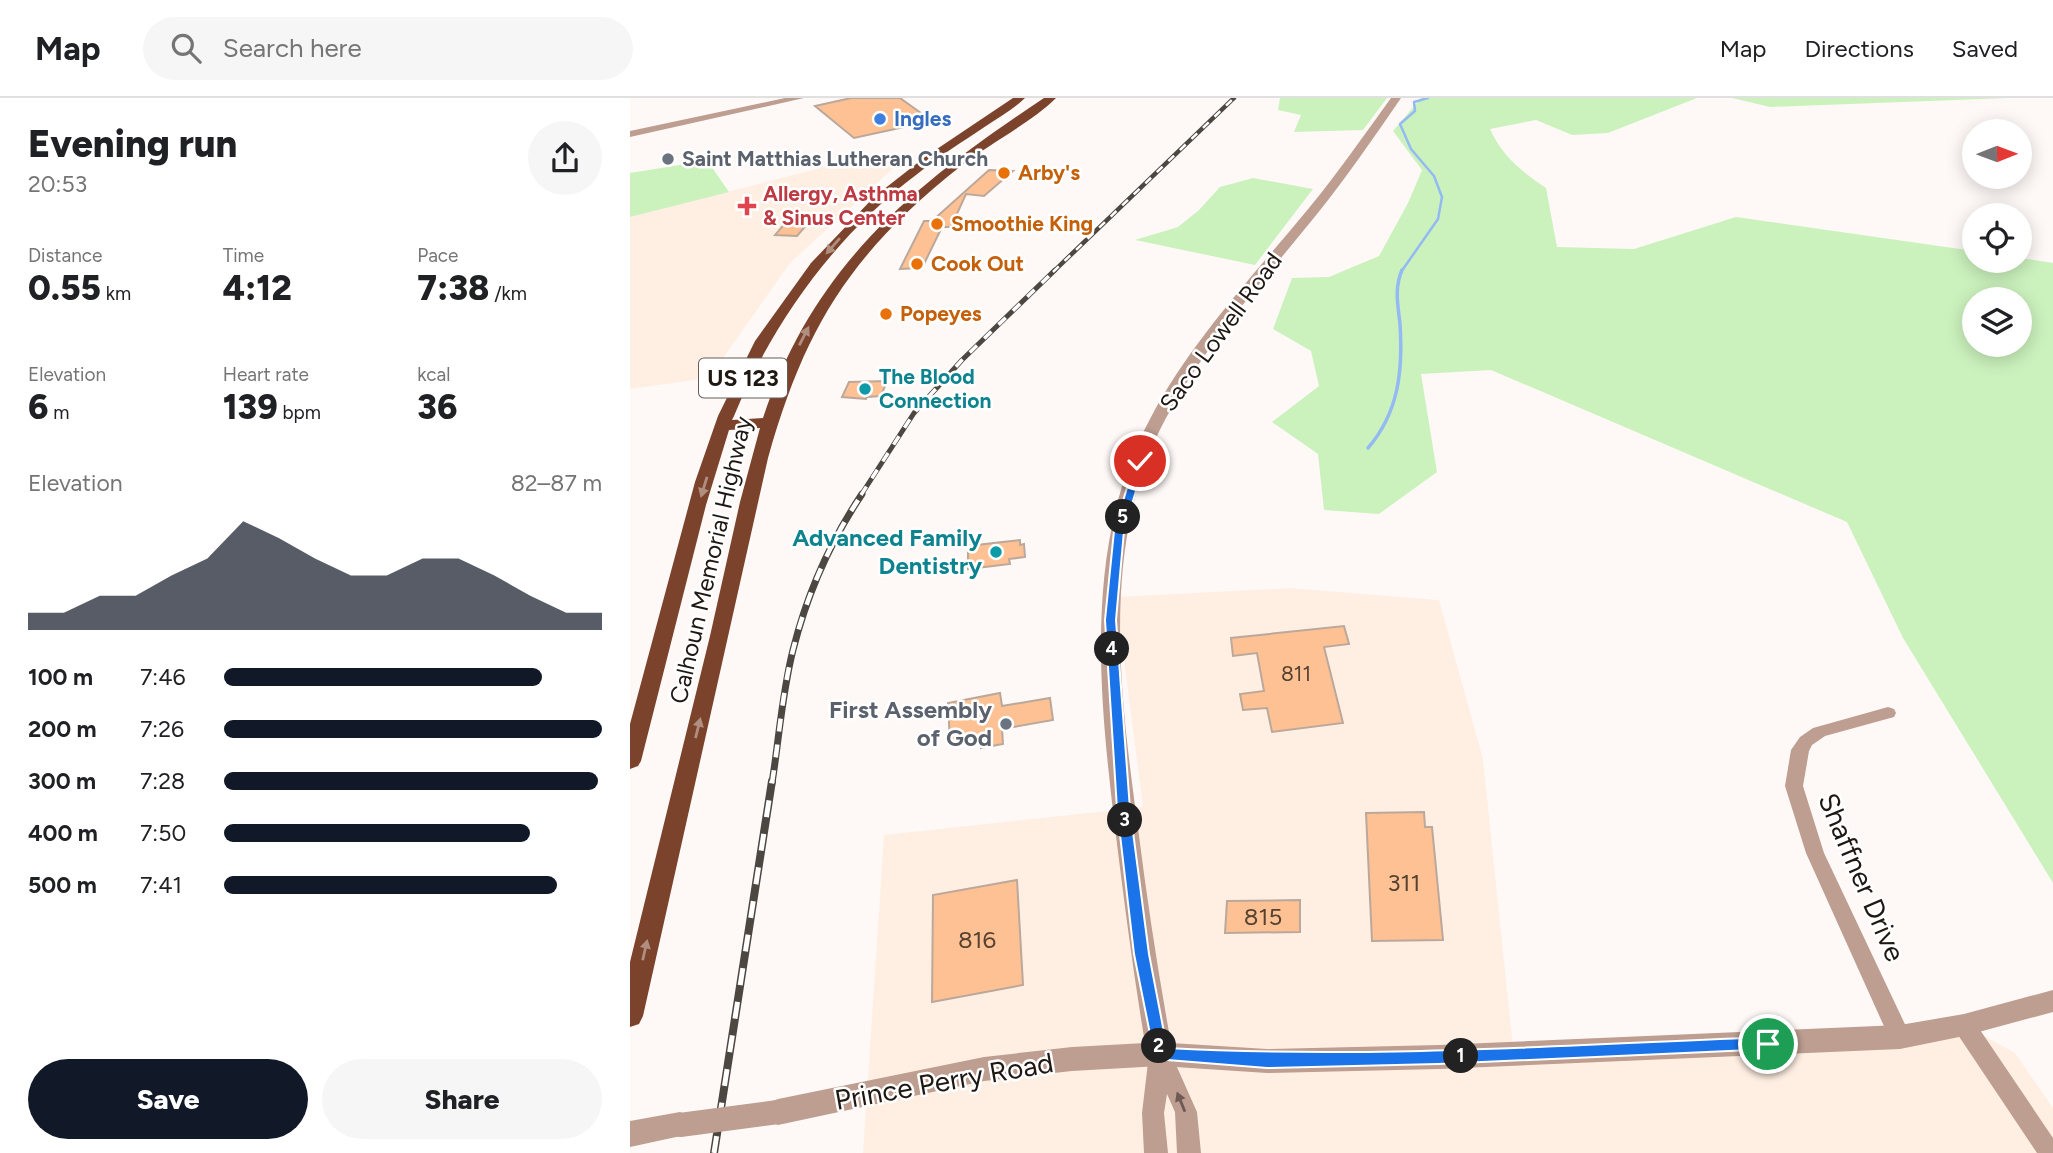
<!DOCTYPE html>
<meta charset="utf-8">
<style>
:root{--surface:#fff;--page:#f6f6f6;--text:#202124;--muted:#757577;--line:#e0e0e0;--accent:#111827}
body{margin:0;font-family:Figtree,sans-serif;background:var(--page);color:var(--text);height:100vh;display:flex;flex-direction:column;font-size:26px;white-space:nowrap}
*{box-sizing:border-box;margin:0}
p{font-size:23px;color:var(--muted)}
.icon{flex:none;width:38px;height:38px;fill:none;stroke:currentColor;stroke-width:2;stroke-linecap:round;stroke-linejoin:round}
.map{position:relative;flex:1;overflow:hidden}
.sheet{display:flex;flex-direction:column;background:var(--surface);width:630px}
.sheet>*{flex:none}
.needle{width:46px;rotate:89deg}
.tools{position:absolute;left:1332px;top:21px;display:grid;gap:14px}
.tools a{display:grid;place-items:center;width:70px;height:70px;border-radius:50%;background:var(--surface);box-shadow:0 4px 18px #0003;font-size:35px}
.pin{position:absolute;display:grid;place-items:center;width:60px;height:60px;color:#fff;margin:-30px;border:4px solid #fff;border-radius:50%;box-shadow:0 2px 7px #0007}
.km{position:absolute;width:35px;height:35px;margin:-18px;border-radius:50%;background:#222;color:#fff;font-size:19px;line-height:35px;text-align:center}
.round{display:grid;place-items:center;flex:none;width:74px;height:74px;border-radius:37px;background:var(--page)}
.overview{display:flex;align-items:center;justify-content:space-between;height:119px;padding:0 28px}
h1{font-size:38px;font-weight:800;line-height:52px}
.stats{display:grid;grid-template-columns:repeat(3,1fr);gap:10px;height:119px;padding:7px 28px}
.stats div{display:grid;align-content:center}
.stats b{font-size:35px;font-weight:800}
.stats small{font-size:19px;font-weight:400}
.stats p{font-size:19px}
.chart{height:196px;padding:14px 28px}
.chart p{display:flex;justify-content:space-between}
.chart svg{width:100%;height:126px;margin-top:7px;fill:var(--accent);opacity:.7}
.cta{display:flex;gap:14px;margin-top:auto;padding:14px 28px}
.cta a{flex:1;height:80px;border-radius:42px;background:var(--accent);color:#fff;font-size:28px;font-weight:800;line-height:80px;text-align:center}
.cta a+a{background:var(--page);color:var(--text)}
ul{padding:0 28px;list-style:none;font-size:23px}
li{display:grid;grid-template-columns:112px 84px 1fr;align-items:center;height:52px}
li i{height:18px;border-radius:9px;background:var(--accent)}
header{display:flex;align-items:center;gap:42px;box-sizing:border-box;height:98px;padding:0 35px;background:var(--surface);border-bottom:2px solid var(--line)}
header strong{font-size:33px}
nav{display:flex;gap:38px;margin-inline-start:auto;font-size:24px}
.search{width:490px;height:63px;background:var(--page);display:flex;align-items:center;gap:18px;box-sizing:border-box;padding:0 24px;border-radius:38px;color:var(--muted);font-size:26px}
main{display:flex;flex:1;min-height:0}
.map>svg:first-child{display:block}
.built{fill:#ffefe3}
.green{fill:#cbf2bd;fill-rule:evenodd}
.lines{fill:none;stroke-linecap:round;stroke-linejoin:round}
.stream-far1{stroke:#94baf3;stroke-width:2.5}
.stream{stroke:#94baf3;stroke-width:3.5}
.building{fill:#fec193;stroke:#bba89b;stroke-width:2}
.minor{fill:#bd9e91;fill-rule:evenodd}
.tertiary{fill:#bd9e91;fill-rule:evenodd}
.trunk{fill:#7c432c;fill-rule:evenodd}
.rail-far3-casing{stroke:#4d4742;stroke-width:4.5}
.rail-far2-casing{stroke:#4d4742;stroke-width:5}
.rail-far1-casing{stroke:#4d4742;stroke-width:7}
.rail-casing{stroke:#4d4742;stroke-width:8}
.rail-far3{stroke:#fff;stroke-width:2.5;stroke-dasharray:8;stroke-linecap:butt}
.rail-far2{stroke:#fff;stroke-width:3.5;stroke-dasharray:10;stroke-linecap:butt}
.rail-far1{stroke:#fff;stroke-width:4.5;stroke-dasharray:13;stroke-linecap:butt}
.rail{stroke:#fff;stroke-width:5;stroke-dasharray:17;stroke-linecap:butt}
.tertiary-bridge{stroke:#bd9e91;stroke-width:24}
.oneway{fill:#b08e80}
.oneway2{fill:#6e5a52}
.route{fill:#1a73e8;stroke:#fff;stroke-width:2}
.shop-dot{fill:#3f7fe0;stroke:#fff;stroke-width:2.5}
.worship-dot{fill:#6b7280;stroke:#fff;stroke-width:2.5}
.food-dot{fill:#e8710a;stroke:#fff;stroke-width:2.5}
.health-dot{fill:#e0444e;stroke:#fff;stroke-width:2.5}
.culture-dot{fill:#0f9aa8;stroke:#fff;stroke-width:2.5}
.labels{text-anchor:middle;stroke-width:5;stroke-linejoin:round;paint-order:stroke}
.far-shop-label{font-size:21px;font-weight:bold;fill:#366cbe;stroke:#fff;text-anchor:start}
.far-worship-label{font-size:21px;font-weight:bold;fill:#5b616d;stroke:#fff;text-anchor:start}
.far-food-label{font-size:21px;font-weight:bold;fill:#c56008;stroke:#fff;text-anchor:start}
.far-health-label{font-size:21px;font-weight:bold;fill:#be3a42;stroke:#fff;text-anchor:start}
.far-culture-label{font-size:21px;font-weight:bold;fill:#0d838f;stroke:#fff;text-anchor:start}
.number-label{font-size:21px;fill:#564232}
.shield{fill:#fff;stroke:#625d59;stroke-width:2}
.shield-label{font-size:23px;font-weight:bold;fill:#1e1712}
.street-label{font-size:24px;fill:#1e1712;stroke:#fff}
.culture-label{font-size:24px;font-weight:bold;fill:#0d838f;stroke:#fff;text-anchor:end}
.worship-label{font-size:24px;font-weight:bold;fill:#5b616d;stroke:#fff;text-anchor:end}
.near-number-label{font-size:24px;fill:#564232}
.near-street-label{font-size:28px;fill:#1e1712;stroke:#fff}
</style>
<header>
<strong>Map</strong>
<div class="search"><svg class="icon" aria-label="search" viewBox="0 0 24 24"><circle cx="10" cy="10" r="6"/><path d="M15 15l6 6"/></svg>Search here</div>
<nav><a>Map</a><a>Directions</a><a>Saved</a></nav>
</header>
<main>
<section class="sheet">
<div class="overview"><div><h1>Evening run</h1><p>20:53</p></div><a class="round"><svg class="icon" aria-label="share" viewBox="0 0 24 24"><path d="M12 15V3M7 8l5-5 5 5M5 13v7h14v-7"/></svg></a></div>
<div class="stats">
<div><p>Distance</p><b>0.55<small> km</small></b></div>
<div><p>Time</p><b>4:12</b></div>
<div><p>Pace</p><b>7:38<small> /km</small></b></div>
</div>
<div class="stats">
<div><p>Elevation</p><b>6<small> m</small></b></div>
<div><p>Heart rate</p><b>139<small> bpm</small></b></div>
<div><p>kcal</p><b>36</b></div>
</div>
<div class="chart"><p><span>Elevation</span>82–87 m</p>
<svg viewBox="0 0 160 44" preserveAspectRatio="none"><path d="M0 44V38L10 38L20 32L30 32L40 25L50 19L60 6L70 12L80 19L90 25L100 25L110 19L120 19L130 25L140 32L150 38L160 38V44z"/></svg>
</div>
<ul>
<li><b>100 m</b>7:46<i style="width:84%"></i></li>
<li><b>200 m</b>7:26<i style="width:100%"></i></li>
<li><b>300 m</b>7:28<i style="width:99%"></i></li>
<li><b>400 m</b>7:50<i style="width:81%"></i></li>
<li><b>500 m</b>7:41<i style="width:88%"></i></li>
</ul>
<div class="cta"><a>Save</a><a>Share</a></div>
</section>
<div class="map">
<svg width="1423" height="1055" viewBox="0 0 1423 1055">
<rect width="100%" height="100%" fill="#fef9f7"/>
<!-- built -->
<path class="built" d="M225,61L267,67L160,165L79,280L0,291V119Z
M659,490L809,502L853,661L883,949L1334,927L1385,955L1423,1010V1055H233L254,737L513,709L486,499Z"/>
<!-- green -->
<path class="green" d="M650,0H757L733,32L664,34L671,17L648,12Z
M791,0H1067L978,35L942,37L906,22L860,31C873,59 891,73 916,90L927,149L1004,151L1106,119L1344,153V163H1390V160L1423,165V785L1273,540L1217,424L861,272L791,276L807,374L749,416L694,412L688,356L642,324L689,288L681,253L643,231L662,180L699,179L749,158L778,105L792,72L763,33ZM1344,201H1390V247H1344Z
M1102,0H1378L1140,9Z
M62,65H79L99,94L0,119V75Z
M623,80L683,91L625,167L505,142L548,129L569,112L590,89Z"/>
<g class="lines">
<!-- stream-far1 -->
<path class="stream-far1" d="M771,174L808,121L812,99L804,78L781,51L770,26L785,13L784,4L798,0"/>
<!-- stream -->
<path class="stream" d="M738,350C769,314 773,272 770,226C768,207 764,191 772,172"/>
</g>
<!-- building -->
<path class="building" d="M221,0H270L302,23L224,40L185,8Z
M359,72L383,73L354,98L336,96L321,129H312L292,170L270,171L294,123H302Z
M157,123H180L167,138L145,137Z
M257,283L251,298L237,299L236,301L212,299L219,284Z
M390,442V447L394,446L395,459L379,461L380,466L338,471V448Z
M714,528L719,546L694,549L713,625L642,634L637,610L613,612L610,596L634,593L627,555L603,558L601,540Z
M370,595L372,608L420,600L423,622L372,631L373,646L351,650L350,639L320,645L318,605Z
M794,714L795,729H802L813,842L742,843L736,715Z
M387,782L393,887L302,904L303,797Z
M670,802V834L595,835L597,803Z"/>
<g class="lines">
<!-- minor -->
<path class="minor" d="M1258,609L1264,611L1266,615L1264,619L1195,638L1182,647L1179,653L1173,688L1194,755L1281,939L1278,946L1270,948L1262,946L1176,755L1155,688L1161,652L1170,639L1183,630Z
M1334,918L1342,920L1423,1040V1055H1407L1326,934L1323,927L1326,920Z
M530,946L538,949L567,1014L571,1055H547L545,1014L537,996L534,1015L538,1055H514L512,1015L519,956L522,949Z"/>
<!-- tertiary -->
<path class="tertiary" d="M155,0H174L0,39V33Z
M761,0H771C744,39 717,79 687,116C634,182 576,245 536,320C469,444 490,596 508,730C517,802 528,874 541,945L637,951L809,947L1270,927L1334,916L1423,892V914L1334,938L1270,951L809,971L637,975L530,968L442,973L354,983L148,1027L138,1023L134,1014L138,1005L148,1001L354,959L442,949L515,945C503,874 494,802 485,730C469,595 453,446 520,321C561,243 623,178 679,110C708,75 734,37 761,0Z
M50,1014L60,1018L64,1027L60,1036L0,1049V1023Z"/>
<!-- trunk -->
<path class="trunk" d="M383,0H395C384,11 369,19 356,28C332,44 308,59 286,77C204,139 143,224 104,318L102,322L133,320C184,166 285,86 414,0H426C402,24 359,46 331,68C222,154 175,228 138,360L13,918L9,926L0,929V864L80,538L110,404L130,330L99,332L76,407L11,663L8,668L0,671V626L65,384L88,318L125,243L181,165L244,99L295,59Z"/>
<defs>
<path id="rail-far3" d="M423,174L604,0"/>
<path id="rail-far2" d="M231,397L284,315L332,262L425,172"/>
<path id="rail-far1" d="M142,685C149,641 152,595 163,552C177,496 200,444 232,396"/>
<path id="rail" d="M84,1055L142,683"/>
</defs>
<!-- rail-far3 casing -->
<use href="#rail-far3" class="rail-far3-casing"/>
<!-- rail-far2 casing -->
<use href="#rail-far2" class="rail-far2-casing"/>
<!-- rail-far1 casing -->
<use href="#rail-far1" class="rail-far1-casing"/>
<!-- rail casing -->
<use href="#rail" class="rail-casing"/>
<!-- rail-far3 -->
<use href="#rail-far3" class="rail-far3"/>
<!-- rail-far2 -->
<use href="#rail-far2" class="rail-far2"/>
<!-- rail-far1 -->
<use href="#rail-far1" class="rail-far1"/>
<!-- rail -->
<use href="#rail" class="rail"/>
<!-- tertiary-bridge -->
<path class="tertiary-bridge" d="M50,1027L148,1014"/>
</g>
<!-- one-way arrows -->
<defs><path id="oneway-solid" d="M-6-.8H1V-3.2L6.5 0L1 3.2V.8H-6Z" transform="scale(1.75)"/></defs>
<g class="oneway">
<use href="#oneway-solid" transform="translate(203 148) rotate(131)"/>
<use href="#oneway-solid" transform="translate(174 238) rotate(-63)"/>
<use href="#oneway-solid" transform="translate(74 389) rotate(107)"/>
<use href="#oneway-solid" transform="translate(68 630) rotate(-76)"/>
<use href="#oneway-solid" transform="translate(15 852) rotate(-77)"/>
</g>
<use class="oneway2" href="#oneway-solid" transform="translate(551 1004) rotate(-112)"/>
<!-- route -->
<path class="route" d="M510,360L515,363L494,433L486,522L500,711L519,856L537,950C737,961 938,947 1138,939L1143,941L1146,946L1143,951L808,966L637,970L525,961L504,856L487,711L475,522L484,433L505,363Z"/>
<!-- markers -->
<circle class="shop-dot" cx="250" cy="21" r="7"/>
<g class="worship-dot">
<circle cx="38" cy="61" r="7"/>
<circle cx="376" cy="626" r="7"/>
</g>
<g class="food-dot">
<circle cx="374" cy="75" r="7"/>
<circle cx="307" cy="126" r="7"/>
<circle cx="287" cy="166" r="7"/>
<circle cx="256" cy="216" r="7"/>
</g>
<path class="health-dot" d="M113.5 97.5h7v7h7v7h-7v7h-7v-7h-7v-7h7z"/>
<g class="culture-dot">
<circle cx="235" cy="291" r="7"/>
<circle cx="366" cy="454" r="7"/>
</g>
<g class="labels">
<!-- far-shop labels -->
<g class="far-shop-label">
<text x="264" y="28">Ingles</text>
</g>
<!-- far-worship labels -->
<g class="far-worship-label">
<text x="52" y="68">Saint Matthias Lutheran Church</text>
</g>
<!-- far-food labels -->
<g class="far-food-label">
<text x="388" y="82">Arby's</text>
<text x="321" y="133">Smoothie King</text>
<text x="301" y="173">Cook Out</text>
<text x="270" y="223">Popeyes</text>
</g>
<!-- far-health labels -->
<g class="far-health-label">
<text x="133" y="103">Allergy, Asthma<tspan x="133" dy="24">&amp; Sinus Center</tspan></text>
</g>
<!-- far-culture labels -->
<g class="far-culture-label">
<text x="249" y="286">The Blood<tspan x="249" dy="24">Connection</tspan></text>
</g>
<!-- number labels -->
<g class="number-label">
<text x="666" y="583">811</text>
</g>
<!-- shield labels -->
<rect class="shield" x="69" y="260.5" width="88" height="39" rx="5"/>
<g class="shield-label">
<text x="113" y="288">US 123</text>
</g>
<!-- street labels -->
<g class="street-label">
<text transform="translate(591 234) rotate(-54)" y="8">Saco Lowell Road</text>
<text transform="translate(81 462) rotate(-77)" y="8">Calhoun Memorial Highway</text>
</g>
<!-- culture labels -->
<g class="culture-label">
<text x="352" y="448">Advanced Family<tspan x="352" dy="28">Dentistry</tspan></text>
</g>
<!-- worship labels -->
<g class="worship-label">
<text x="362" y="620">First Assembly<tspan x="362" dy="28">of God</tspan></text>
</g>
<!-- near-number labels -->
<g class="near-number-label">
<text x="774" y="793">311</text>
<text x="633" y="827">815</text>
<text x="347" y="850">816</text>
</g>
<!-- near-street labels -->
<g class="near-street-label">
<text transform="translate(1232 779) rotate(67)" y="10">Shaffner Drive</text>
<text transform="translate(314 983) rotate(-10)" y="10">Prince Perry Road</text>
</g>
</g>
</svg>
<div class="tools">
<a><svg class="needle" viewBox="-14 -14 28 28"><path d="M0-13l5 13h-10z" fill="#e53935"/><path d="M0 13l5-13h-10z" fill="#757577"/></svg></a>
<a><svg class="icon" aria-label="locate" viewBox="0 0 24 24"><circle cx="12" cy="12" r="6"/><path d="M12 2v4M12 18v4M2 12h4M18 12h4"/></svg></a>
<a><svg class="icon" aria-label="layers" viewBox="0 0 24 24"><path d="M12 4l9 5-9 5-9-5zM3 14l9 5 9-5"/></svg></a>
</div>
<div class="pin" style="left:1138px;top:946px;background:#1e9e55"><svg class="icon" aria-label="arrive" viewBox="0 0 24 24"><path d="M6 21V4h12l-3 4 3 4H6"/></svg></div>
<div class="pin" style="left:510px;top:363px;background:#d93025"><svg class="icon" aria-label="check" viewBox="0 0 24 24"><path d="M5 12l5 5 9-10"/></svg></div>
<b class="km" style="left:831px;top:958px">1</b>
<b class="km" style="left:529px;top:948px">2</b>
<b class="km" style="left:495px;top:722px">3</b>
<b class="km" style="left:482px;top:551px">4</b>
<b class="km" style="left:493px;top:419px">5</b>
</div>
</main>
